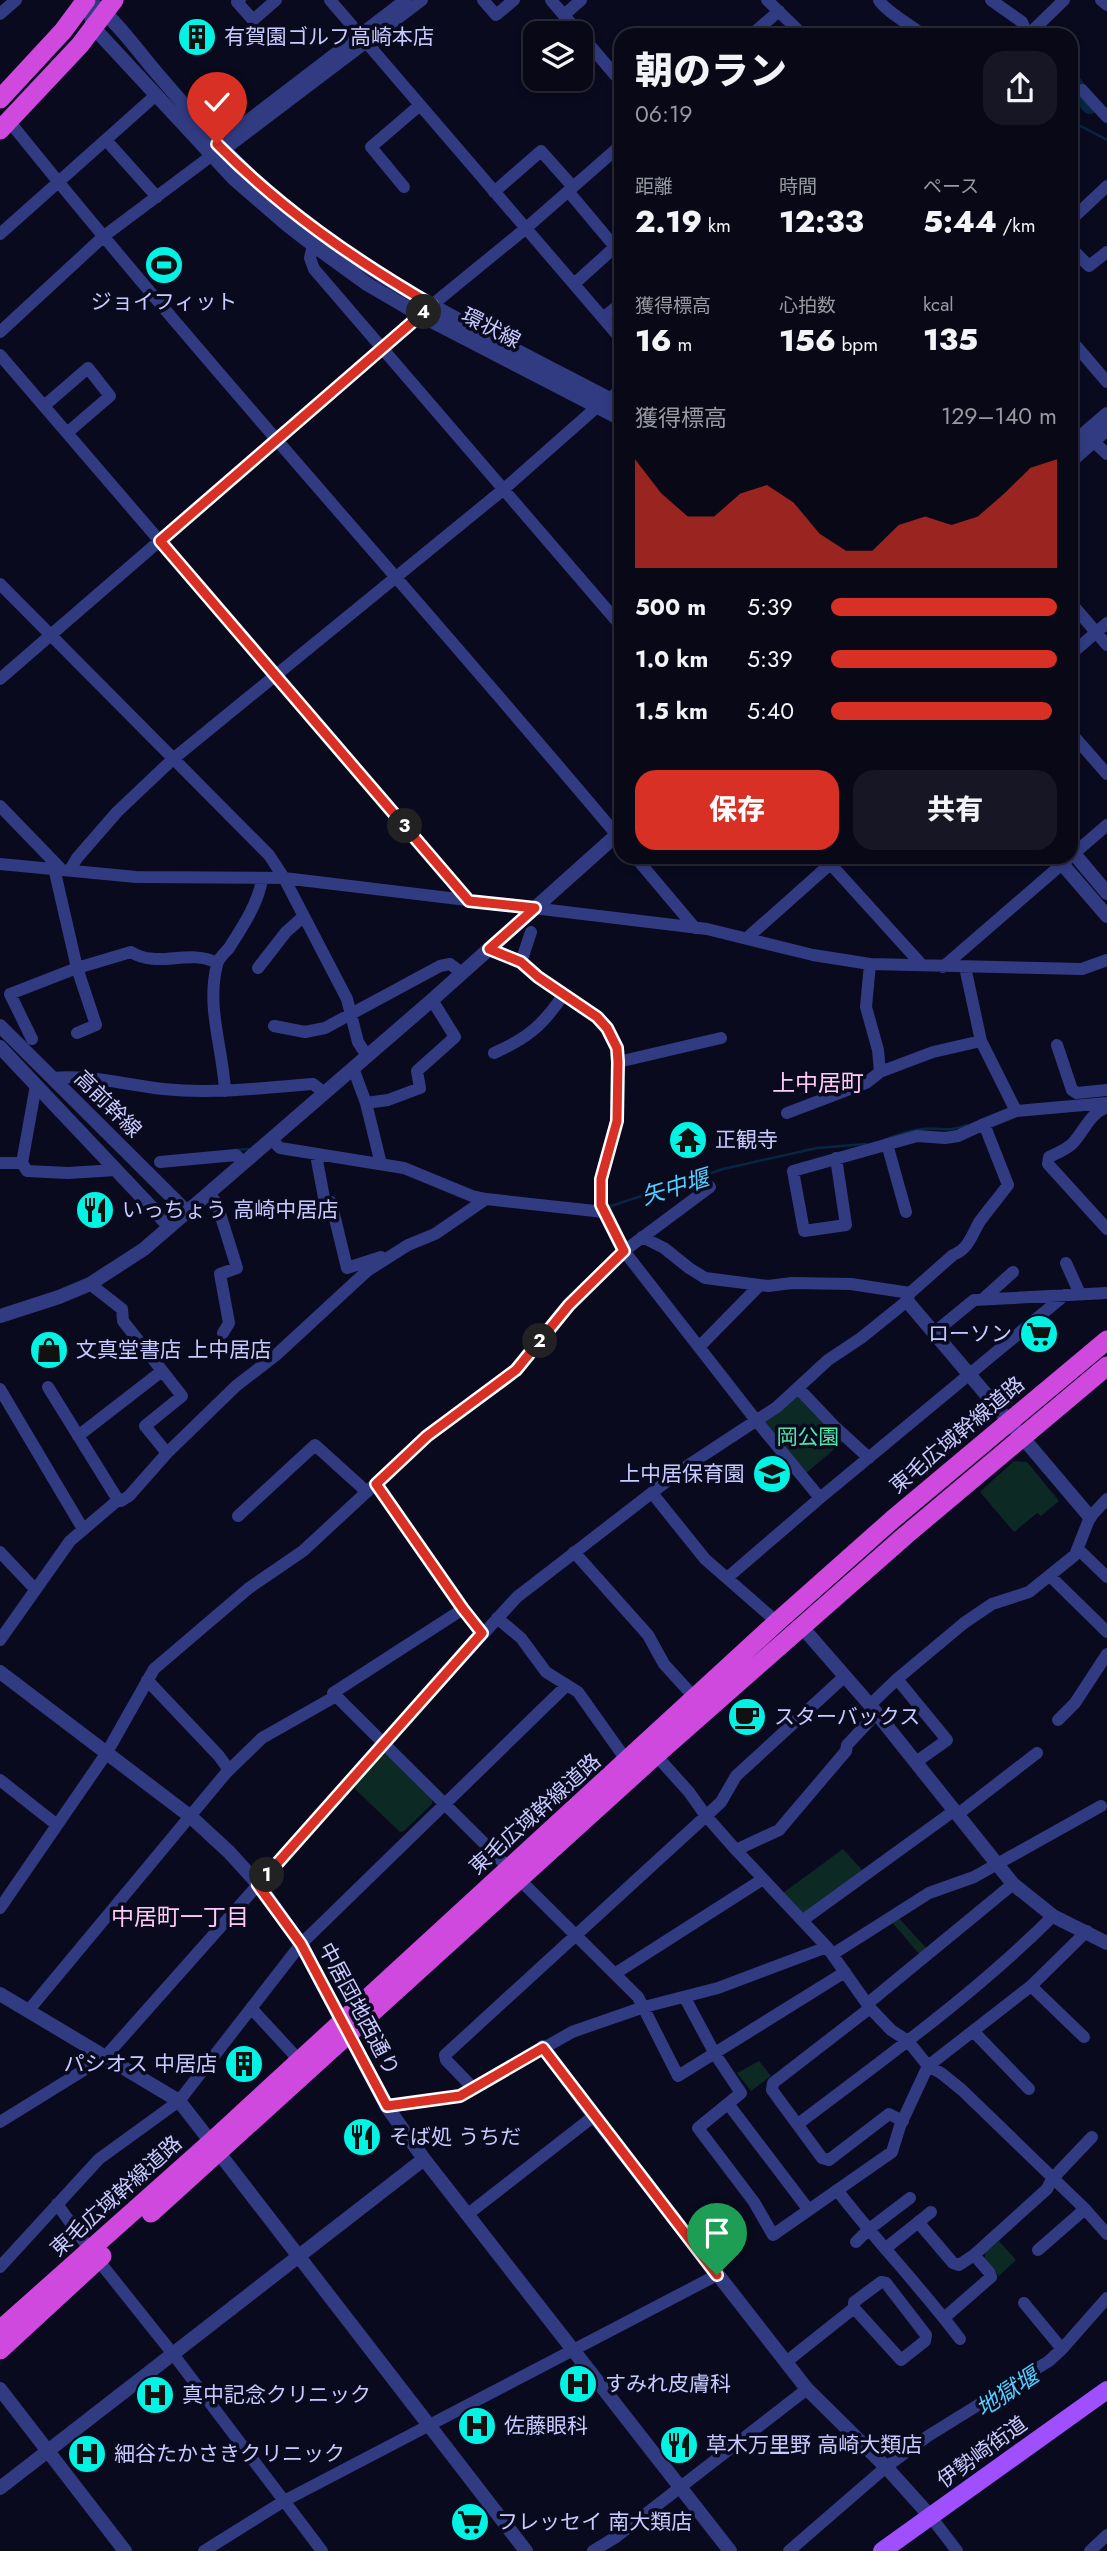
<!DOCTYPE html>
<html lang="ja">
<meta charset="utf-8">
<style>
:root{--surface:#080817;--page:#161624;--text:#f1f3f6;--muted:#989aa1;--line:#292936;--accent:#d93025}
body{margin:0;font-family:Jost,"Noto Sans JP",sans-serif;background:var(--page);color:var(--text);height:100vh;display:flex;flex-direction:column;font-size:26px;white-space:nowrap}
*{box-sizing:border-box;margin:0}
p{font-size:23px;color:var(--muted)}
.icon{flex:none;width:38px;height:38px;fill:none;stroke:currentColor;stroke-width:2;stroke-linecap:round;stroke-linejoin:round}
.map{position:relative;flex:1;overflow:hidden}
.details{position:absolute;left:614px;top:28px;width:464px;height:836px;display:flex;flex-direction:column;background:var(--surface);border-radius:21px;box-shadow:0 4px 10px #0003,0 0 0 2px var(--line)}
.details>*{flex:none}
.buttons{position:absolute;left:523px;top:21px;display:grid;gap:14px}
.buttons a{display:grid;place-items:center;width:70px;height:70px;border-radius:14px;background:var(--surface);box-shadow:0 4px 10px #0003,0 0 0 2px var(--line);font-size:35px}
.pin{position:absolute;display:grid;place-items:center;width:60px;height:60px;color:#fff;margin:-72px -30px;border-radius:50% 50% 50% 0;rotate:-45deg;box-shadow:0 0 7px #0007}
.pin .icon{rotate:45deg}
.km{position:absolute;width:35px;height:35px;margin:-18px;border-radius:50%;background:#222;color:#fff;font-size:19px;line-height:35px;text-align:center}
.round{display:grid;place-items:center;flex:none;width:74px;height:74px;border-radius:21px;background:var(--page)}
.head{display:flex;align-items:center;justify-content:space-between;height:119px;padding:0 21px}
h1{font-size:38px;font-weight:800;line-height:52px}
.metrics{display:grid;grid-template-columns:repeat(3,1fr);gap:10px;height:119px;padding:7px 21px}
.metrics div{display:grid;align-content:center}
.metrics b{font-size:30px;font-weight:800}
.metrics small{font-size:19px;font-weight:400}
.metrics p{font-size:19px}
.chart{height:196px;padding:14px 21px}
.chart p{display:flex;justify-content:space-between}
.chart svg{width:100%;height:126px;margin-top:7px;fill:var(--accent);opacity:.7}
.button{display:flex;gap:14px;margin-top:auto;padding:14px 21px}
.button a{flex:1;height:80px;border-radius:21px;background:var(--accent);color:#fff;font-size:28px;font-weight:800;line-height:80px;text-align:center}
.button a+a{background:var(--page);color:var(--text)}
ul{padding:0 21px;list-style:none;font-size:23px}
li{display:grid;grid-template-columns:112px 84px 1fr;align-items:center;height:52px}
li i{height:18px;border-radius:9px;background:var(--accent)}
.map>svg:first-child{display:block}
.green{fill:#0d2924}
.lines{fill:none;stroke-linecap:round;stroke-linejoin:round}
.stream{stroke:#072642;stroke-width:2.5}
.river{stroke:#072642;stroke-width:18}
.minor{stroke:#313b82;stroke-width:12}
.tertiary{stroke:#313b82;stroke-width:14}
.primary{stroke:#a04fff;stroke-width:18}
.trunk{stroke:#d049de;stroke-width:19}
.route-casing{stroke:#fff;stroke-width:14}
.route{stroke:#d93025;stroke-width:9}
.labels{text-anchor:middle;stroke-width:7;stroke-linejoin:round;paint-order:stroke}
.poi-label{font-size:21px;fill:#c8cbff;stroke:#0a0a1f;text-anchor:start}
.street-label{font-size:21px;fill:#c8cbff;stroke:#0a0a1f}
.park-label{font-size:21px;fill:#4ae9a7;stroke:#0a0a1f}
.neighbourhood-label{font-size:23px;fill:#ffcaf5;stroke:#0a0a1f}
.water-label{font-size:23px;font-style:italic;fill:#56cdff;stroke:#0a0a1f}
</style>
<div class="map">
<svg width="1107" height="2551" viewBox="0 0 1107 2551">
<rect width="100%" height="100%" fill="#0a0a1f"/>
<!-- green -->
<path class="green" d="M797,1395L845,1440L805,1474L761,1423Z
M1014,1461L1027,1462L1059,1501L1041,1516L1037,1513L1014,1532L980,1492Z
M382,1753L389,1754L433,1797L432,1804L404,1831L400,1832L356,1790L354,1783Z
M843,1849L863,1871L805,1912H801L783,1893Z
M897,1916L927,1949L920,1955L891,1921Z
M759,2061L771,2076L751,2091L737,2073Z
M999,2241L1016,2260L999,2276L985,2261V2252Z"/>
<g class="lines">
<!-- stream -->
<path class="stream" d="M1071,121L1107,140
M889,1138C900,1134 911,1130 922,1129C942,1127 947,1133 967,1125
M235,1150L250,1149
M608,1207L723,1169L817,1148L866,1144"/>
<!-- river -->
<path class="river" d="M1071,81L1090,105"/>
<!-- minor -->
<path class="minor" d="M240,0L237,2L253,20L276,0
M330,0L621,339
M483,0L496,15L514,0
M551,0L579,33
M767,0L803,35
M879,0C884,10 912,26 923,35
M991,0L1022,22L1027,35
M1101,0L1107,5
M0,14L16,0
M564,15L581,0
M581,35L621,82
M751,35L779,11
M1028,35L1064,0
M1082,90L1107,117
M9,121C206,366 419,599 621,840
M106,140L157,197
M217,144L405,0
M224,150L422,0
M404,187L371,147L420,105
M568,191L615,247L574,284
M494,192L541,151L573,187
M1071,220L1107,186
M0,234L156,95
M313,245L310,258L314,269L621,626
M1071,248L1089,266L1107,252
M603,318L621,303
M0,332L104,236L211,156
M1071,340L1107,382
M0,355L469,901
M610,399L621,389
M44,406L88,368L110,396L67,433
M1093,441L1107,454
M0,584L269,855L284,878L347,999L358,1042L367,1056
M1071,603L1107,645
M1071,654L1107,623
M0,679L432,305L525,229L621,145
M1071,733L1107,774
M0,806L60,868
M1071,856L1107,825
M636,858L695,928
M825,858L922,965
M0,864L136,877L284,878L707,929L813,955L870,964L1082,969L1107,960
M54,868L77,968L96,1025L77,1033
M70,870L77,858L117,812L173,759L504,489L598,406
M747,938L837,858
M490,949L521,962L538,977L597,1017L607,1028L617,1048L618,1062L617,1121L601,1179V1205L604,1212L624,1251L755,1419L820,1498
M521,962L531,932
M943,967L1069,858
M965,967L981,1041L1016,1111
M258,968L286,932L303,917
M274,1026L305,1032L325,1028L440,966L450,964L462,973
M32,1039L10,994L77,968L131,952C158,969 189,948 217,963
M1057,1045L1072,1090L1077,1093L1107,1090
M494,1053C528,1038 543,1025 564,994
M618,1062L721,1038
M353,1068L366,1103L381,1164
M880,1072L933,1052L981,1041
M52,1078C89,1074 126,1085 163,1089C214,1094 263,1088 313,1084L325,1093
M36,1085L22,1163L27,1171L68,1173L116,1170
M225,1091C223,1049 206,1007 217,965C218,958 225,953 229,948C242,928 259,902 262,879
M366,1103L388,1100L420,1088L417,1071L455,1037L432,1000
M1107,1107C1089,1114 1085,1130 1073,1143C1066,1150 1057,1153 1049,1157L1048,1164L1107,1229
M787,1113L866,1083L880,1072L878,1050L866,1007L870,964
M272,1140L280,1148L404,1168L472,1196L486,1199L604,1212
M887,1144L906,1212
M316,1155L325,1203L331,1202L347,1268L381,1257
M836,1158L846,1225L804,1231L793,1171L917,1136L945,1138L958,1136L984,1124
M160,1162L236,1155L244,1163
M0,1163H22
M209,1193L217,1204L237,1268L220,1274L229,1323L223,1333
M642,1237L664,1248L689,1268L705,1278L768,1286L792,1283L851,1284L910,1293
M1066,1263L1080,1294
M90,1284L122,1309L123,1321L182,1396L145,1426L167,1453
M983,1299L1013,1272
M935,1332L974,1300L1107,1293
M699,1347L759,1286
M798,1388L834,1426L869,1458
M0,1389L83,1529
M78,1436L162,1371
M376,1484L463,1609L482,1633
M652,1493L705,1559L777,1622
M118,1500L121,1501L129,1496L167,1453L236,1386L276,1355L367,1271L408,1245L435,1234L486,1199
M238,1516L315,1445L367,1492
M1079,1550L1107,1577
M0,1552L35,1589
M574,1552L648,1635L664,1664L694,1697
M1050,1576L1107,1632
M727,1578L820,1498L1065,1295
M463,1609L333,1693L509,1868
M497,1618L521,1638L546,1672L578,1692L627,1761
M0,1640L70,1541L118,1500L48,1387
M897,1679L947,1740L916,1762
M147,1680L219,1756L229,1770
M870,1705L897,1679L964,1623L992,1604L1029,1592L1075,1555L1090,1517L1107,1499
M1058,1720L1075,1703L1107,1654
M653,1752L689,1792L706,1816L736,1850L827,1947L870,2008L891,2030L908,2041L928,2066L941,2073L962,2090L1085,2209L1107,2234
M0,1780L57,1825
M958,1814L1037,1753
M736,1850L779,1830L846,1751L847,1745L876,1714
M520,1880L638,1997L678,2076L845,1972
M0,1908L106,1754L154,1669L249,1588L303,1551L427,1436L507,1378L526,1358L569,1305L589,1284L624,1251L710,1187
M803,1920L955,1810
M833,1954L929,1893L974,1877L1101,1806
M616,1973L763,1879
M1031,1986L1084,2037
M685,1998L715,2054L741,2093L698,2128L754,2202L773,2235L892,2152L900,2126L928,2066L1031,1986L1087,1931
M867,2004L1013,1884
M251,2008L299,2060
M870,2008L773,2083L772,2090L822,2158L829,2160L889,2114L903,2121
M28,2011L226,1773L262,1738L336,1696
M974,2032L1029,2089
M473,2088L446,2060L445,2055L706,1816L721,1802L736,1776L845,1676
M729,2105L808,2209
M387,2107L459,2096L572,2032L644,2007L718,1988L827,1947
M0,2122L105,2057L383,1744L517,1597L684,1468L777,1407L828,1360L861,1338L907,1301L910,1293L953,1255C969,1249 972,1234 980,1221C989,1209 999,1197 1008,1185L984,1124L1016,1111L1107,1103
M798,2124C885,2058 975,1994 1053,1916
M837,2190C876,2241 921,2287 960,2339
M57,2204L90,2250
M468,2214L594,2116
M918,2222L953,2263L959,2265L974,2255L1047,2189L1052,2179L1092,2137
M856,2242L868,2230L910,2198
M886,2248L931,2212
M1038,2250L1085,2209
M98,2260L173,2354L322,2551
M0,2267L99,2159L179,2101L301,1944L566,1686
M1024,2303L1062,2349
M944,2318L991,2277L989,2272L974,2255
M786,2362L854,2308V2302L881,2282L886,2283L926,2335L925,2341L901,2360L854,2308
M931,2517L957,2551
M204,2551L284,2501L717,2275
M593,2551L616,2537L807,2389
M789,2551L886,2467L928,2436L1049,2361L1062,2349L1107,2298
M1090,2551L1107,2535"/>
<!-- tertiary -->
<path class="tertiary" d="M87,0L94,28L234,179L286,224L313,245L367,284L420,315L621,419
M98,7C120,25 137,50 155,71C192,114 228,157 271,195C374,285 501,341 621,405
M1071,445L1107,414
M1071,461L1107,429
M1071,850L1107,893
M1057,858L1107,916
M0,1026L187,1212
M0,1047L170,1227
M907,1301L1090,1517
M0,1316L59,1297L90,1284L144,1249L432,1000L621,831
M802,1627L870,1705L1013,1884L1053,1916L1107,1943
M0,1672L191,1817L229,1852L259,1885L301,1944L387,2107L424,2159L730,2551
M0,1994L179,2101L211,2142
M543,2047L594,2116L807,2389L886,2467L931,2517
M219,2153L526,2551
M0,2389L125,2551
M0,2488L424,2159"/>
<!-- primary -->
<path class="primary" d="M882,2551L1107,2390"/>
<!-- trunk -->
<path class="trunk" d="M0,99L63,31L86,0
M0,130L80,45L114,0
M151,2213L656,1755L906,1535L1107,1366
M0,2330L211,2142L777,1622L893,1519L1107,1340
M0,2350L102,2256"/>
</g>
<g class="lines">
<defs>
<path id="route" d="M217,144C281,209 353,259 432,305L160,541L469,901L535,908L489,949L521,962L538,977L597,1017L607,1028L617,1048L618,1062L617,1121L601,1179V1205L624,1251L569,1305L516,1370L427,1436L376,1484L463,1609L482,1633L258,1885L301,1944L387,2106L460,2096L543,2048L717,2275"/>
</defs>
<!-- route casing -->
<use href="#route" class="route-casing"/>
<!-- route -->
<use href="#route" class="route"/>
</g>
<!-- icons -->
<defs>
<symbol id="building-disc" viewBox="-11 -11 22 22"><circle r="9.5" fill="#00f3e3" stroke="#0a0a1f"/><path d="M-4-6H4V6H1V3H-1V6H-4ZM-2.5-4.3h1.7v1.8h-1.7ZM.8-4.3h1.7v1.8H.8ZM-2.5-1h1.7V.8h-1.7ZM.8-1h1.7V.8H.8Z" fill="#111"/></symbol>
<symbol id="stadium-disc" viewBox="-11 -11 22 22"><circle r="9.5" fill="#00f3e3" stroke="#0a0a1f"/><path d="M0-5a6.5 5 0 1 0 0 10a6.5 5 0 1 0 0-10ZM-3.5-1.8h7v3.6h-7Z" fill="#111"/></symbol>
<symbol id="temple-disc" viewBox="-11 -11 22 22"><circle r="9.5" fill="#00f3e3" stroke="#0a0a1f"/><path d="M0-6L5-2H3V0L6.5 2.5H4V6H1.5V3h-3V6H-4V2.5H-6.5L-3 0V-2H-5Z" fill="#111"/></symbol>
<symbol id="restaurant-disc" viewBox="-11 -11 22 22"><circle r="9.5" fill="#00f3e3" stroke="#0a0a1f"/><path d="M-5-6h1v4h1v-4h1v4h1v-4h1v5L-1.5 .5V6h-2V.5L-5-1ZM5-6V6H3V1.5H1.5Q1.5-4 5-6Z" fill="#111"/></symbol>
<symbol id="supermarket-disc" viewBox="-11 -11 22 22"><circle r="9.5" fill="#00f3e3" stroke="#0a0a1f"/><path d="M-6-5.5h2.5l.6 2H6L4.5 2H-2.5L-4.4-4H-6ZM-1.5 3.2a1.3 1.3 0 1 0 .1 0ZM3 3.2a1.3 1.3 0 1 0 .1 0Z" fill="#111"/></symbol>
<symbol id="shop-disc" viewBox="-11 -11 22 22"><circle r="9.5" fill="#00f3e3" stroke="#0a0a1f"/><path d="M-5-2.5h2.3a2.7 3.5 0 0 1 5.4 0H5L5.5 6h-11ZM-1.5-2.5h3a1.5 2.3 0 0 0-3 0Z" fill="#111"/></symbol>
<symbol id="school-disc" viewBox="-11 -11 22 22"><circle r="9.5" fill="#00f3e3" stroke="#0a0a1f"/><path d="M0-5L7-2L0 1L-7-2ZM-4 1L0 2.5L4 1V4Q0 6-4 4Z" fill="#111"/></symbol>
<symbol id="cafe-disc" viewBox="-11 -11 22 22"><circle r="9.5" fill="#00f3e3" stroke="#0a0a1f"/><path d="M-5.5-4.5H6V0H3Q3 3.5 0 3.5H-2.5Q-5.5 3.5-5.5 0ZM3-3.2v2h1.7v-2ZM-6 4.5H4V6H-6Z" fill="#111"/></symbol>
<symbol id="hospital-disc" viewBox="-11 -11 22 22"><circle r="9.5" fill="#00f3e3" stroke="#0a0a1f"/><path d="M-5-5h3v3.5h4V-5h3V5h-3V1.5h-4V5h-3Z" fill="#111"/></symbol>
</defs>
<g fill-rule="evenodd">
<use href="#building-disc" x="175" y="15" width="44" height="44"/>
<use href="#stadium-disc" x="142" y="243" width="44" height="44"/>
<use href="#temple-disc" x="666" y="1118" width="44" height="44"/>
<use href="#restaurant-disc" x="73" y="1188" width="44" height="44"/>
<use href="#supermarket-disc" x="1017" y="1312" width="44" height="44"/>
<use href="#shop-disc" x="27" y="1328" width="44" height="44"/>
<use href="#school-disc" x="750" y="1452" width="44" height="44"/>
<use href="#cafe-disc" x="725" y="1695" width="44" height="44"/>
<use href="#building-disc" x="222" y="2042" width="44" height="44"/>
<use href="#restaurant-disc" x="340" y="2115" width="44" height="44"/>
<use href="#hospital-disc" x="556" y="2362" width="44" height="44"/>
<use href="#hospital-disc" x="133" y="2373" width="44" height="44"/>
<use href="#hospital-disc" x="455" y="2404" width="44" height="44"/>
<use href="#restaurant-disc" x="657" y="2423" width="44" height="44"/>
<use href="#hospital-disc" x="65" y="2432" width="44" height="44"/>
<use href="#supermarket-disc" x="448" y="2500" width="44" height="44"/>
</g>
<g class="labels">
<!-- poi labels -->
<g class="poi-label">
<text x="224" y="44">有賀園ゴルフ高崎本店</text>
<text x="164" y="309" text-anchor="middle">ジョイフィット</text>
<text x="715" y="1147">正観寺</text>
<text x="122" y="1217">いっちょう 高崎中居店</text>
<text x="1012" y="1341" text-anchor="end">ローソン</text>
<text x="76" y="1357">文真堂書店 上中居店</text>
<text x="745" y="1481" text-anchor="end">上中居保育園</text>
<text x="774" y="1724">スターバックス</text>
<text x="217" y="2071" text-anchor="end">パシオス 中居店</text>
<text x="389" y="2144">そば処 うちだ</text>
<text x="605" y="2391">すみれ皮膚科</text>
<text x="182" y="2402">真中記念クリニック</text>
<text x="504" y="2433">佐藤眼科</text>
<text x="706" y="2452">草木万里野 高崎大類店</text>
<text x="114" y="2461">細谷たかさきクリニック</text>
<text x="497" y="2529">フレッセイ 南大類店</text>
</g>
<!-- street labels -->
<g class="street-label">
<text transform="translate(491 328) rotate(27)" y="7">環状線</text>
<text transform="translate(108 1104) rotate(45)" y="7">高前幹線</text>
<text transform="translate(957 1435) rotate(-40)" y="7">東毛広域幹線道路</text>
<text transform="translate(535 1814) rotate(-42)" y="7">東毛広域幹線道路</text>
<text transform="translate(359 2009) rotate(62)" y="7">中居団地西通り</text>
<text transform="translate(116 2196) rotate(-42)" y="7">東毛広域幹線道路</text>
<text transform="translate(982 2452) rotate(-36)" y="7">伊勢崎街道</text>
</g>
<!-- park labels -->
<g class="park-label">
<text x="808" y="1444">岡公園</text>
</g>
<!-- neighbourhood labels -->
<g class="neighbourhood-label">
<text x="818" y="1091">上中居町</text>
<text x="180" y="1925">中居町一丁目</text>
</g>
<!-- water labels -->
<g class="water-label">
<text transform="translate(675 1187) rotate(-17)" y="8">矢中堰</text>
<text transform="translate(1007 2392) rotate(-33)" y="8">地獄堰</text>
</g>
</g>
</svg>
<div class="buttons">
<a><svg class="icon" aria-label="layers" viewBox="0 0 24 24"><path d="M12 4l9 5-9 5-9-5zM3 14l9 5 9-5"/></svg></a>
</div>
<div class="pin" style="left:717px;top:2275px;background:#1e9e55"><svg class="icon" aria-label="arrive" viewBox="0 0 24 24"><path d="M6 21V4h12l-3 4 3 4H6"/></svg></div>
<div class="pin" style="left:217px;top:144px;background:#d93025"><svg class="icon" aria-label="check" viewBox="0 0 24 24"><path d="M5 12l5 5 9-10"/></svg></div>
<b class="km" style="left:267px;top:1875px">1</b>
<b class="km" style="left:540px;top:1341px">2</b>
<b class="km" style="left:405px;top:826px">3</b>
<b class="km" style="left:424px;top:312px">4</b>
<section class="details">
<div class="head"><div><h1>朝のラン</h1><p>06:19</p></div><a class="round"><svg class="icon" aria-label="share" viewBox="0 0 24 24"><path d="M12 15V3M7 8l5-5 5 5M5 13v7h14v-7"/></svg></a></div>
<div class="metrics">
<div><p>距離</p><b>2.19<small> km</small></b></div>
<div><p>時間</p><b>12:33</b></div>
<div><p>ペース</p><b>5:44<small> /km</small></b></div>
</div>
<div class="metrics">
<div><p>獲得標高</p><b>16<small> m</small></b></div>
<div><p>心拍数</p><b>156<small> bpm</small></b></div>
<div><p>kcal</p><b>135</b></div>
</div>
<div class="chart"><p><span>獲得標高</span>129–140 m</p>
<svg viewBox="0 0 160 44" preserveAspectRatio="none"><path d="M0 44V6L10 18L20 26L30 26L40 18L50 15L60 21L70 32L80 38L90 38L100 29L110 26L120 29L130 26L140 18L150 9L160 6V44z"/></svg>
</div>
<ul>
<li><b>500 m</b>5:39<i style="width:100%"></i></li>
<li><b>1.0 km</b>5:39<i style="width:100%"></i></li>
<li><b>1.5 km</b>5:40<i style="width:98%"></i></li>
</ul>
<div class="button"><a>保存</a><a>共有</a></div>
</section>
</div>
